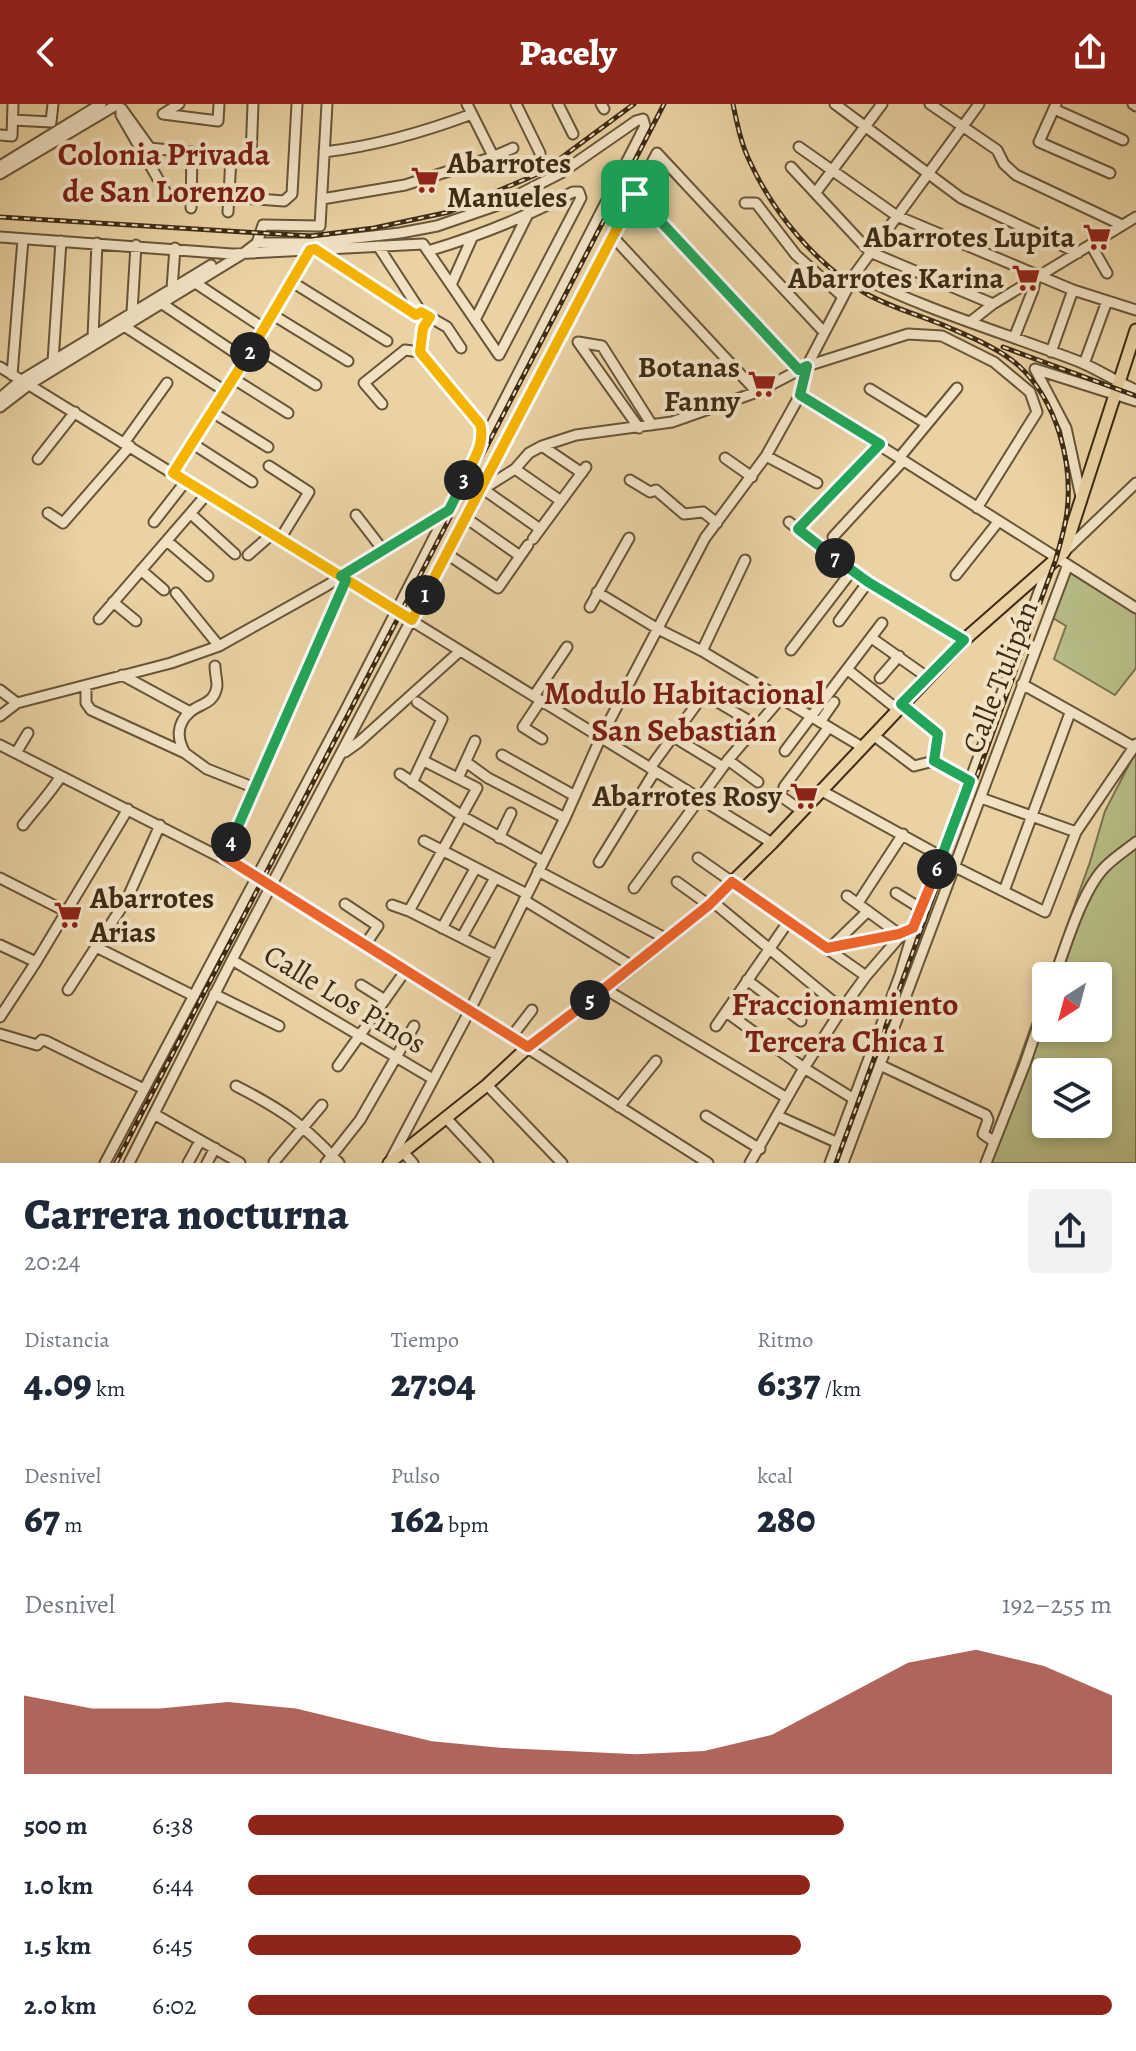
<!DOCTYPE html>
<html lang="es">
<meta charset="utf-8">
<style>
:root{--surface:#fff;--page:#f2f2f3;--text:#1f2937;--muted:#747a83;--accent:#8f2418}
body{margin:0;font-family:Alegreya,serif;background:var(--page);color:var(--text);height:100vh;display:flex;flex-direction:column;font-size:30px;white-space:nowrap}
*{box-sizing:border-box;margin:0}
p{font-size:26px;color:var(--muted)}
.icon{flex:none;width:44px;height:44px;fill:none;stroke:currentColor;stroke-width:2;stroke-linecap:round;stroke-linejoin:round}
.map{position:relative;height:1059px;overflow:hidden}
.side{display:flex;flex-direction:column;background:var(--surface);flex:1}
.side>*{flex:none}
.needle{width:52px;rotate:216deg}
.fabs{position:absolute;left:1032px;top:858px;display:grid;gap:16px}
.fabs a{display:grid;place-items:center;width:80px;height:80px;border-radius:8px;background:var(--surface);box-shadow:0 4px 12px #0003;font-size:40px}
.pin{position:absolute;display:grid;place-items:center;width:68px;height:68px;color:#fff;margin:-34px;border-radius:16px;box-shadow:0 4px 12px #0006}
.km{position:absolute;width:40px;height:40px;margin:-20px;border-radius:50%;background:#222;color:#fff;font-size:22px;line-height:40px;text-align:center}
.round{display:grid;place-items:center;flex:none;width:84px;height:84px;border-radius:8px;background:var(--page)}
.overview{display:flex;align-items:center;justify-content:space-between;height:136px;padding:0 24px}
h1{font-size:44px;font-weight:800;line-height:60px}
.figures{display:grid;grid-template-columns:repeat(3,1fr);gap:12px;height:136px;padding:8px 24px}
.figures div{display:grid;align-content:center}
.figures b{font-size:40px;font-weight:800}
.figures small{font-size:22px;font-weight:400}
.figures p{font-size:22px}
.chart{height:224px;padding:16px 24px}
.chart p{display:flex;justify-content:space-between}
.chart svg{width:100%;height:144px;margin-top:8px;fill:var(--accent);opacity:.7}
ul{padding:0 24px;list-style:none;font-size:26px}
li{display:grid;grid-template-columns:128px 96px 1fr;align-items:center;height:60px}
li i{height:20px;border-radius:10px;background:var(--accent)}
header{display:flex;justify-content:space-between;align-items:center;height:104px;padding:0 24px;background:var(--accent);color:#fff;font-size:36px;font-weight:800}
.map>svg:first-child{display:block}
.green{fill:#b7bb85;stroke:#7a734c;stroke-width:2;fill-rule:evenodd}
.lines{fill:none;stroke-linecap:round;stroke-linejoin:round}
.minor-casing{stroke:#685538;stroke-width:13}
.major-casing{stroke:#3d2b14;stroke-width:15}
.minor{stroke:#f1e2c4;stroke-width:9}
.major{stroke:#ead2a4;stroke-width:11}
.rail-casing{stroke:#3d2b14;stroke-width:5}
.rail{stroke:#f1e2c4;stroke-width:2;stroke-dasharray:6;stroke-linecap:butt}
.split-1-casing{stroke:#fff;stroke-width:16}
.split-2-casing{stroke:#fff;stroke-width:16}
.split-3-casing{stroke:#fff;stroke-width:16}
.split-4-casing{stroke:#fff;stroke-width:16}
.split-5-casing{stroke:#fff;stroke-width:16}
.split-6-casing{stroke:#fff;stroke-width:16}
.split-7-casing{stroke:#fff;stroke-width:16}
.split-8-casing{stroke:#fff;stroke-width:16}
.split-1{stroke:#f5b400;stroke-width:10}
.split-2{stroke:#f5b400;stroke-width:10}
.split-3{stroke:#f5b400;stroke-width:10}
.split-4{stroke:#22a559;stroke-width:10}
.split-5{stroke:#f0652b;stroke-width:10}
.split-6{stroke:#f0652b;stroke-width:10}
.split-7{stroke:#22a559;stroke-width:10}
.split-8{stroke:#22a559;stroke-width:10}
.labels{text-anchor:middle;stroke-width:8;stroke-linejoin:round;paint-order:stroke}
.poi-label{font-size:30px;font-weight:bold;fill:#3d2b14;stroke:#f1e2c4;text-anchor:end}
.street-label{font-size:30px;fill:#3d2b14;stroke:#f1e2c4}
.neighbourhood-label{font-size:32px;font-weight:bold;fill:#7a1f14;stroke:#f1e2c4}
</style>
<header><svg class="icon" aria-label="back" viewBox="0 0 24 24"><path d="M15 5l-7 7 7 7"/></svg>Pacely<svg class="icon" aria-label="share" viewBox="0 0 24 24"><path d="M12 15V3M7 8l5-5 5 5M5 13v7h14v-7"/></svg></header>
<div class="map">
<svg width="1136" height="1059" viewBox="0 0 1136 1059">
<rect width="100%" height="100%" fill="#ead2a4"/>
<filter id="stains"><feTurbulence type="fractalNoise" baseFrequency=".0025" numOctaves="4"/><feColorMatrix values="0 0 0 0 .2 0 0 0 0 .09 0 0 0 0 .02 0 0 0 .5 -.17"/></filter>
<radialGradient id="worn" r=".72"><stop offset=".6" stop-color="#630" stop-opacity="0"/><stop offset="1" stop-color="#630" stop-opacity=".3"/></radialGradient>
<!-- green -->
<path class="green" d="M1070,469L1136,510V564L1115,591L1054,555L1066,522L1053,514Z
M1136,647V1059H982L1046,881V924H1098V872H1049L1090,758L1105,707ZM1046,968H1098V1020H1046Z"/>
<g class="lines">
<defs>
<path id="minor" d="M516,0L540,49
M558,0L573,30
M601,0L604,5
M835,0L961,94L1078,149
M930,0L997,46L1004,60L1016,71L1122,121
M1056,0L1039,38L1110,69
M1133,0L1136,2
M121,5V11L169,94L191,95
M122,5L150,44L206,50
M1054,5L1123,36
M163,10L218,17L219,0
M163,10L179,0
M13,16L51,18L53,0
M0,31L12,32L13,0
M799,43L897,112L1073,186L1136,206
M324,48C376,42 424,28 472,10
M212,51L247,54L251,52L253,0
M490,54L513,44
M0,62L101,0
M791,63L870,148L993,200
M0,70L118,0
M816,88L882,0
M635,90L799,266
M229,93L284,97L292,90L297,0
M322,95L405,81L490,54L492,50L467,0
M745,99H756L796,151L842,192
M191,104L192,48
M228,108L231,53
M0,133L232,150L423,140L499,251L581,94L579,88H573C526,113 479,132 428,147
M613,133L757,288
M257,139L263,121L320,122L327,0
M1091,141L1107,169
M378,142L421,208L447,223L461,244
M315,145L416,211L421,208
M855,170C927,207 1005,229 1080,258C1099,266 1117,278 1136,286
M194,178L265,225
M292,178L387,237
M451,181L472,134
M172,184L175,144
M161,199L246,256
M132,208L136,141
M273,211L348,257
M475,216L527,112
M970,218L993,200L1136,113
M124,222L225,287
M93,233L97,139
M1014,234L1033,186L1036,173
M578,238L602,242L652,321
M578,238L639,324
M254,242L316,281
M420,248L423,224L430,213
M1051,248L1073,186
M53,257L61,137
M1084,260L1107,197
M0,263L772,739
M1035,265L1066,324L1081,393
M1035,265L1136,297
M12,271L23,135
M234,275L288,309
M870,285L927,320
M800,291L1136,504
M0,294L20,277L211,161
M382,300L364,279L405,246L420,248L480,320L483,334
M0,303L30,280L244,149L257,139H311L400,129L437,122L498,101L561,69L636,17L643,15L645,22L345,607L105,1059
M212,308L268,343
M124,339L167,279
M193,340L252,378
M542,342L582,369
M766,352L817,379
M725,354L752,373
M899,354L957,284
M38,355L75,308
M269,362L309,388L280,435
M515,365L561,397
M173,369L254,242L310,146
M630,376L650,388L656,386L684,410L703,408L717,419
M483,385L540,425
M480,387L515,365L529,349L542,342L576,331L672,318L757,288L807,262L908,230L942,232L994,258L1030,288L1037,308L977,404
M48,409L63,419L130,342
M191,410L235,450
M356,411L383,446
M466,414L520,452
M154,418L186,377
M789,418L851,468L964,536
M798,425L880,340
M833,433L903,357
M533,435L586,363
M167,437L208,472
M1064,448L1136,379
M447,450L498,484L528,441
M248,451L272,430
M141,466L164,486
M956,471L998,418
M597,488L658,525L702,547L862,643
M176,489L219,542
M113,498L136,517
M590,503L629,434
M99,515L207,390
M839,517L868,478
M873,535L927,573
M791,546L851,468
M702,547L745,456
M848,566L897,605
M122,571L190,608
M880,574L899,552
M1022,580L1134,643
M86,583V599L91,606L185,649L207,665L255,684
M0,586L17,599
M534,592L567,543
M541,596L523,623L542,635
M901,600L938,630L934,657
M0,612L17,599L171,559L219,542L326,482L447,407
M820,618L834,598
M873,631L914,662L934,657L970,677
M672,632L723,663
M0,641L257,772L708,1059
M785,647L882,519
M345,648L359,638L460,547
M16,649L28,629
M185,649C177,635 176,620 190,608C200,599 214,601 217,582C217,576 215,568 215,562
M502,651L575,692
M728,656L758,678
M466,658L488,674L565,714
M650,664L704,590L758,622
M400,670L462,712L543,757
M458,674L475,637
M412,679L442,615L417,598
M784,683L829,623
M822,687L942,753
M782,693L802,707
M981,694L1076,728
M23,721C36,704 49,691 61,672
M499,734L511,709
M424,737L527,790
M225,753L346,476
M698,754L866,872
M599,758L655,667
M955,763L1045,808L1076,728L1136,640
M538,767L665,834
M0,774L65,807
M677,778L709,801
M634,784L728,656L781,594
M1004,787L1070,609
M896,789L920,804
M847,792L899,830
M524,796L632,862
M713,798L842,905
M858,799L903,730
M345,800L378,822L365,841
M392,801L409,807L496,851
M409,807L477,684L424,657
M442,824L475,765
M462,833L495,774
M0,841L36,858
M832,842L868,807
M96,843L194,892
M827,844L902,829
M232,856L433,975
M1055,872C1066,841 1083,784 1106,762C1115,753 1126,746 1136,738
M747,876L801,917
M361,881L385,896
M605,885L787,994
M68,886L127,795L160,721
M214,890L279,922
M726,908L804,964L854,995
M0,913L36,858L128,705
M716,922L788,818
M0,930L37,941L42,936L46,937L144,985
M512,932L532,906
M880,961L986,1011L988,1016L983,1030L993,1037
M338,962L406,866
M487,981L562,1059
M236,982C283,1006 303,1020 339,1059
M619,1003L656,957
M154,1010L240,1059
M706,1012L760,1045
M778,1012L838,1039
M447,1015L488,1059
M403,1048L413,1059
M391,1055L470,906L565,714L601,633L705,434L766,352L800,291L807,262L855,170L979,0
M274,1058L322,1001
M129,1059L232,856L657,49L823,227
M188,1059L200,1037
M207,1059L215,1044
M326,1059L360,1016L414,922
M750,1059L804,964L842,905L866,872L903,829L913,824
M830,1059L900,871L920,804L942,753L1048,463
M843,1059L1067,463
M986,1059L1025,960L1046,898"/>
<path id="major" d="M389,1059L487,981L528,943L605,885L709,801L772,739L964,536L1064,448L1136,226"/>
</defs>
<!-- minor casing -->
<use href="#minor" class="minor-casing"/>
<!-- major casing -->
<use href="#major" class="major-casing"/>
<!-- minor -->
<use href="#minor" class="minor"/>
<!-- major -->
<use href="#major" class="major"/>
<defs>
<path id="rail" d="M733,0C737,19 741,40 750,58C774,110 816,160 865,189C891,204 923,212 950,224C973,234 1000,245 1019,262C1057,297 1073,359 1067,408C1065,424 1060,440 1056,455L836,1059
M0,113L311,132L374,124L449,108L542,68L634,0
M1003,243L1136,292
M116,1059L664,0"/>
</defs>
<!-- rail casing -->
<use href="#rail" class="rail-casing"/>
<!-- rail -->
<use href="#rail" class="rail"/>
</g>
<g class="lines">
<defs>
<path id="split-1" d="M425,491L635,90"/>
<path id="split-2" d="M250,248L173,369L412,516L425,491"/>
<path id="split-3" d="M250,248L310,146L315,145L416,211L421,208L430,213L423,224L420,248L480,320C486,340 472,358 464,376"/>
<path id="split-4" d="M231,738L346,476L341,472L449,406L464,376"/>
<path id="split-5" d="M231,738L225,753L528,943L590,896"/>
<path id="split-6" d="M590,896L709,801L732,778L827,844L899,830L913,824L937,765"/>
<path id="split-7" d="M835,454L868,478L964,536L901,600L938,630L934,657L970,677L937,765"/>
<path id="split-8" d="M635,90L799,266L807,262L800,291L880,340L798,425L835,454"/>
</defs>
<!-- split-1 casing -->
<use href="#split-1" class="split-1-casing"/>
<!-- split-2 casing -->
<use href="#split-2" class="split-2-casing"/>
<!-- split-3 casing -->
<use href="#split-3" class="split-3-casing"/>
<!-- split-4 casing -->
<use href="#split-4" class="split-4-casing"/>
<!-- split-5 casing -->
<use href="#split-5" class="split-5-casing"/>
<!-- split-6 casing -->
<use href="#split-6" class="split-6-casing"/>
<!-- split-7 casing -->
<use href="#split-7" class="split-7-casing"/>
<!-- split-8 casing -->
<use href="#split-8" class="split-8-casing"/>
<!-- split-1 -->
<use href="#split-1" class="split-1"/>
<!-- split-2 -->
<use href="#split-2" class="split-2"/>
<!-- split-3 -->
<use href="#split-3" class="split-3"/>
<!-- split-4 -->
<use href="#split-4" class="split-4"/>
<!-- split-5 -->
<use href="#split-5" class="split-5"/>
<!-- split-6 -->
<use href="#split-6" class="split-6"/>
<!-- split-7 -->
<use href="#split-7" class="split-7"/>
<!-- split-8 -->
<use href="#split-8" class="split-8"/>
</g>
<!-- icons -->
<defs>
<symbol id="supermarket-bare" viewBox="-9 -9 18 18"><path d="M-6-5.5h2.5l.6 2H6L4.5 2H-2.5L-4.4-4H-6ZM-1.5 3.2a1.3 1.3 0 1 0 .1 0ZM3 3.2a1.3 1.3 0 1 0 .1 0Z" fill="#8f2418" stroke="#f1e2c4" stroke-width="2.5" paint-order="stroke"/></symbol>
</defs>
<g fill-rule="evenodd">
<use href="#supermarket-bare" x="405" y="56" width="40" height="40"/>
<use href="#supermarket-bare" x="1077" y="113" width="40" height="40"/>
<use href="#supermarket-bare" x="1006" y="154" width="40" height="40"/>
<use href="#supermarket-bare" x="742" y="260" width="40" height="40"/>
<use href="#supermarket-bare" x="784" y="672" width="40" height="40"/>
<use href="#supermarket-bare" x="48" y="791" width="40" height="40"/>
</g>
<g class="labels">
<!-- poi labels -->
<g class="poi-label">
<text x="447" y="69" text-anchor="start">Abarrotes<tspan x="447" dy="34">Manueles</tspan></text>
<text x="1075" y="143">Abarrotes Lupita</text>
<text x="1004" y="184">Abarrotes Karina</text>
<text x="740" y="273">Botanas<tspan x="740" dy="34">Fanny</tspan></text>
<text x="782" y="702">Abarrotes Rosy</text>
<text x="90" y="804" text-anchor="start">Abarrotes<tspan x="90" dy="34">Arias</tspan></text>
</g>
<!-- street labels -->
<g class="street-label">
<text transform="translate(1000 573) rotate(-69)" y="10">Calle Tulipán</text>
<text transform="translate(345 895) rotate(31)" y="10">Calle Los Pinos</text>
</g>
<!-- neighbourhood labels -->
<g class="neighbourhood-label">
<text x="164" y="61">Colonia Privada<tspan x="164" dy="37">de San Lorenzo</tspan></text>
<text x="684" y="600">Modulo Habitacional<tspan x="684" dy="37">San Sebastián</tspan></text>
<text x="845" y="911">Fraccionamiento<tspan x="845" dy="37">Tercera Chica 1</tspan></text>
</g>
</g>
<rect width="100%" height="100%" filter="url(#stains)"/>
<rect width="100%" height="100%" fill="url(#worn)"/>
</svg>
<div class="fabs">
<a><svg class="needle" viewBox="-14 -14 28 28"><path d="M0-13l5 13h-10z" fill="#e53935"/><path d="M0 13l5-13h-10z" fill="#747a83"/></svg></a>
<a><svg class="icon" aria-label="layers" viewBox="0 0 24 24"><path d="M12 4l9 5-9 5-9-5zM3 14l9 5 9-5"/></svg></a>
</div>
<div class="pin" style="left:635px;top:90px;background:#1e9e55"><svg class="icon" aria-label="arrive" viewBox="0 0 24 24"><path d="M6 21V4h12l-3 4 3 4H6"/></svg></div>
<b class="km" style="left:425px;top:491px">1</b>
<b class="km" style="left:250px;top:248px">2</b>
<b class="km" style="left:464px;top:376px">3</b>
<b class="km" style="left:231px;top:738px">4</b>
<b class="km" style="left:590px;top:896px">5</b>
<b class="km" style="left:937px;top:765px">6</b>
<b class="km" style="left:835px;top:454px">7</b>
</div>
<section class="side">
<div class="overview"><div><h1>Carrera nocturna</h1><p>20:24</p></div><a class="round"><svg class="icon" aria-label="share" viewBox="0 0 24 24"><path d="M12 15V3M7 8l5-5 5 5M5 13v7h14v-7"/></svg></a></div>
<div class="figures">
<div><p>Distancia</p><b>4.09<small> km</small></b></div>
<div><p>Tiempo</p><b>27:04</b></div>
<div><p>Ritmo</p><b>6:37<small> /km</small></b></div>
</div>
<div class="figures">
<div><p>Desnivel</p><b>67<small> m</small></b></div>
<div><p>Pulso</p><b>162<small> bpm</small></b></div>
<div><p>kcal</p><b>280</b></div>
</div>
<div class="chart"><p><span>Desnivel</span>192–255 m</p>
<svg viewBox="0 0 160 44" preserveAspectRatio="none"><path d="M0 44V20L10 24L20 24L30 22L40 24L50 29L60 34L70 36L80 37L90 38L100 37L110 32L120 21L130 10L140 6L150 11L160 20V44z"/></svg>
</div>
<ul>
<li><b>500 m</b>6:38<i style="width:69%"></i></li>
<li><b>1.0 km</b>6:44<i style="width:65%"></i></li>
<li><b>1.5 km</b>6:45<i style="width:64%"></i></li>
<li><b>2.0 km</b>6:02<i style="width:100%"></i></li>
</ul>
</section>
